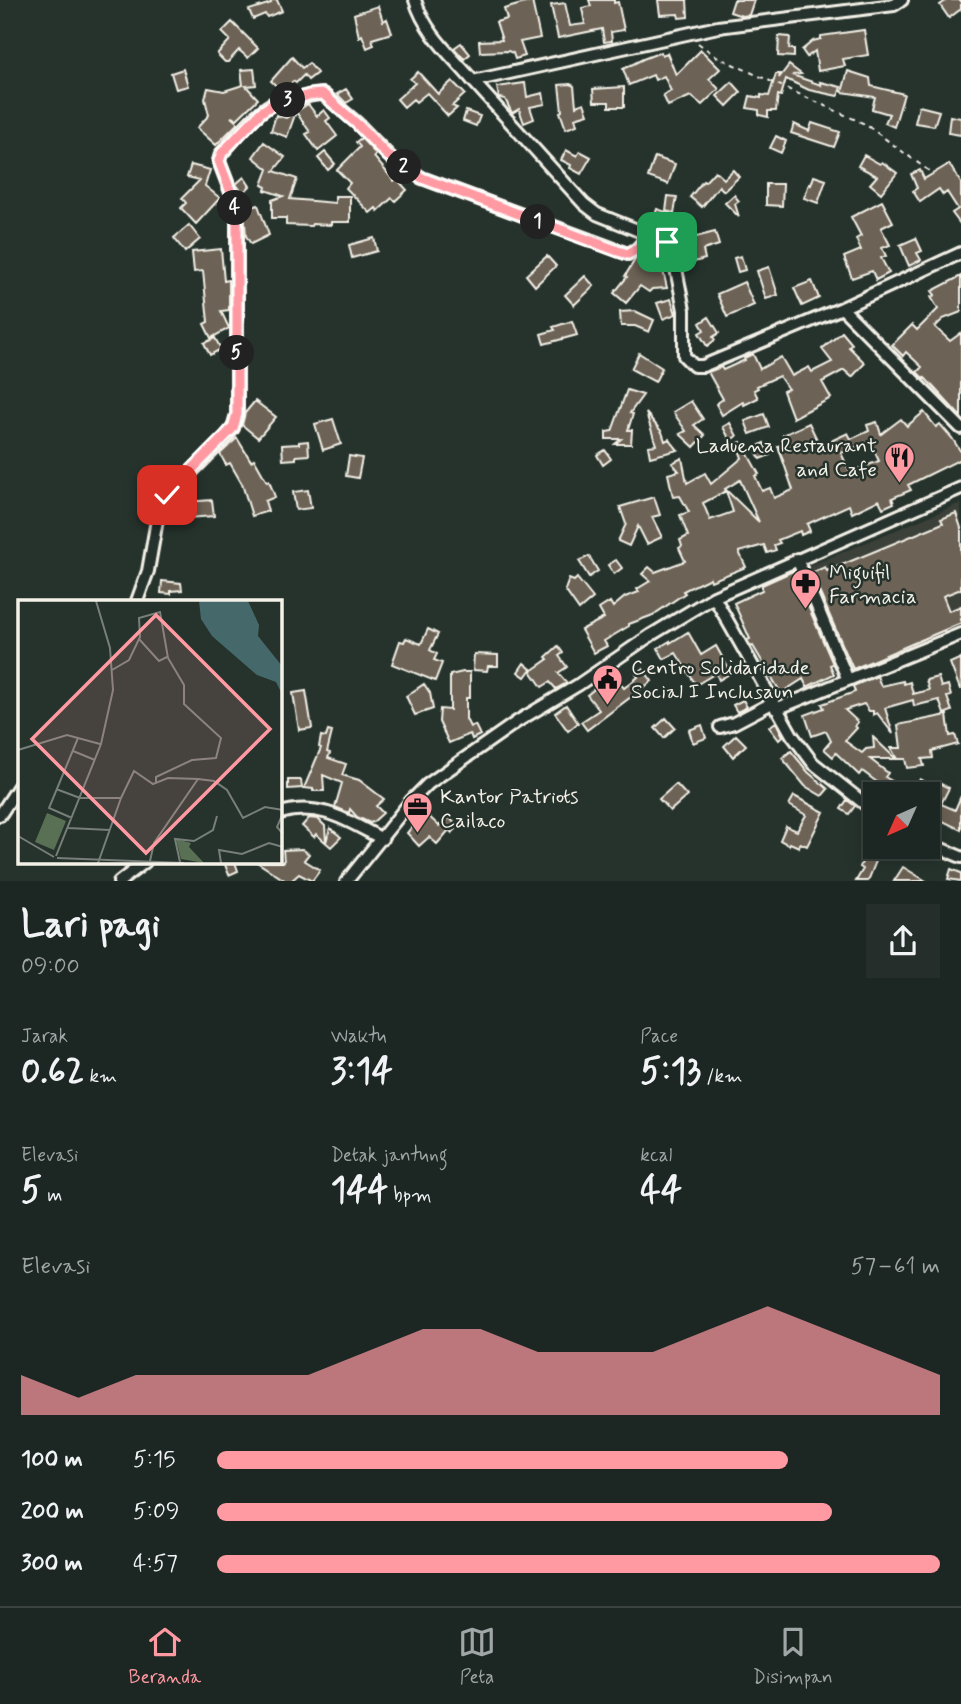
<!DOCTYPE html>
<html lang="id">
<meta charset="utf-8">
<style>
:root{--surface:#1c2622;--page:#252e2a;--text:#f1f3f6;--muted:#a0a5a5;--line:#3a4340;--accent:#ff9aa2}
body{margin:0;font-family:Mynerve,sans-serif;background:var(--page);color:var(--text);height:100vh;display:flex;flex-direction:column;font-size:26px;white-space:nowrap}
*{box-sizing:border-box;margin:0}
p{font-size:23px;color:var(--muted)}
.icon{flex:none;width:38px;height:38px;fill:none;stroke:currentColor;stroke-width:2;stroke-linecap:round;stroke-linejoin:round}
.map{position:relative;height:881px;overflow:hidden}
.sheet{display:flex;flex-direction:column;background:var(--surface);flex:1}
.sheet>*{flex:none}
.needle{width:46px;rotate:225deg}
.controls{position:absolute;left:863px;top:782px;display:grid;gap:14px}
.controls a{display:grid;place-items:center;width:77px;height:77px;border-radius:0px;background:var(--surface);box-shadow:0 4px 18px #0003,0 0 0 2px var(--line);font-size:35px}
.pin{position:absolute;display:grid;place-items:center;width:60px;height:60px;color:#fff;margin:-30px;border-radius:14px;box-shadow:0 4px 10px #0006}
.km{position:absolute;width:35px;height:35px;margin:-18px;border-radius:50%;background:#222;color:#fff;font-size:19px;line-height:35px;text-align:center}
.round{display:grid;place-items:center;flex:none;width:74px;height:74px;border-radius:0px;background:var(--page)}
.summary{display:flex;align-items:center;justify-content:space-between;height:119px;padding:0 21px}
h1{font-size:38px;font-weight:800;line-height:52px}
.figures{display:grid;grid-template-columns:repeat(3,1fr);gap:10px;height:119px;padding:7px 21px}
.figures div{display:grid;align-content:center}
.figures b{font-size:35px;font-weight:800}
.figures small{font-size:19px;font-weight:400}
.figures p{font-size:19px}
.chart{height:196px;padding:14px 21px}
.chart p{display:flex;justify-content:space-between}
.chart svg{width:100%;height:126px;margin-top:7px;fill:var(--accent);opacity:.7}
ul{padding:0 21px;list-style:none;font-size:23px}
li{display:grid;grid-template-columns:112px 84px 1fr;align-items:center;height:52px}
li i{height:18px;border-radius:9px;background:var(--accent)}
.tabs{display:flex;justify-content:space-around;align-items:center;height:98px;border-top:2px solid var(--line);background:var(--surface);font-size:19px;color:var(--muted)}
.tabs a{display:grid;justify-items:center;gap:4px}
.tabs .on{color:var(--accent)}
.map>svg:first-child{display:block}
.built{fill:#3b4139}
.building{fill:#6c6255;stroke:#f4f1e8;stroke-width:2;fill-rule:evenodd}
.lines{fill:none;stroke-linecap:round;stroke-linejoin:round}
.minor-casing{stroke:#f4f1e8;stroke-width:16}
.path{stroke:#f4f1e8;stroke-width:2;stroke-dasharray:5 5;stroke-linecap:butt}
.minor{stroke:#26332d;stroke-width:10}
.route-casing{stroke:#fff;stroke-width:14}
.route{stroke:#ff9aa2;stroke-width:9}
.labels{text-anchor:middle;stroke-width:5;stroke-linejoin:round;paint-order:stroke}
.poi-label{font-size:21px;fill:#f4f1e8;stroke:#26332d;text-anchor:start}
.inset-road{fill:none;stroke:#787f78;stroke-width:2}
.view{fill:#ff9aa2;fill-opacity:0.15;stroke:#ff9aa2;stroke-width:3.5}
.inset-edge{fill:none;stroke:#f4f1e8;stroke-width:3.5}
</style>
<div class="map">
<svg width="961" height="882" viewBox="0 0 961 882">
<rect width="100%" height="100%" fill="#26332d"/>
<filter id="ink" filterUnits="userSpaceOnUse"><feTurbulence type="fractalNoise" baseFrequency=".0143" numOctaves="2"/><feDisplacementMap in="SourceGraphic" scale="14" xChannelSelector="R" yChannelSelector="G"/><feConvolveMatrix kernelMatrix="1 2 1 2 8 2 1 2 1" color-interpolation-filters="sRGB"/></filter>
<g filter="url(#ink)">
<!-- built -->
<path class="built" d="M961,503V627L851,673L807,567Z"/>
<!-- building -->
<path class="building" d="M270,0H277L282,11L267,17L265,14L253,19L249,10L271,3Z
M589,0H614V3L618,2L624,30L611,32L612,41L604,42L602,29L558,38L551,5L565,3L570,26L585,24L582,8L591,6Z
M658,0H687L688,17L679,18L678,14L660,15Z
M734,0H754L749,15L742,16L730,12Z
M947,0H961V9L949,18L940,5Z
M532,1L540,38L520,42L525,56L515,59L513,53L508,51L480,52L479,41L502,40L496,22L507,19L504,9Z
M378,6L383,21L387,19L392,33L372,39L374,45L367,48L362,35L359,37L354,14Z
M232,22L258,48L248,58L239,50L228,62H225L217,54L230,40L222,32Z
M864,30L868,55L843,59L845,66L818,71L815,51L807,57L802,50L813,41L821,39V36Z
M779,36L790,37L789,49H794V57L778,56Z
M461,43L470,54L464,59L454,48Z
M701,50L720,69L709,79L719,89L702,105L691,96L668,106L663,95L671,91L664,76L655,80L653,75L629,85L623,69L643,59L661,52L662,55L667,53L676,75Z
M292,57L302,68L309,63L317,73L308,80L304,75L296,83L293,81L283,92L271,81Z
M789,65L801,74L792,75L821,85L820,82L841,87L838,96L809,90L786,79L781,96L778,95L776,111H768V117L759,115V110L747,108L750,96L761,98V95L769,96L776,74H780L779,78Z
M183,69L188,86L176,89L171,73Z
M254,69L256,85L246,86L258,99L237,119L231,117L238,123L216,145L197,128L209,115L205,99L208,88L224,91L243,85L241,70Z
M848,71L870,78L871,86L904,94L894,127L885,123L889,114L872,109L875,97L842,92Z
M418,72L438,94L452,81L465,94L452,106L457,108L448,116L427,93L416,102L413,99L404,107L397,99L415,83L410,79Z
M732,82L741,92L727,106L717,96Z
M525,83L527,97L543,93L545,104L530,107L534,119L524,123L519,109L512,113L505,99L499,98L497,87Z
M570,84L574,86L576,106L584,103L588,114L575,118L577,125L566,129L560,112L562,111L559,85Z
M624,87V107H609V102H594L593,89Z
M346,89L353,99L346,103L337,94Z
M308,104L317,116L324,110L330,118L326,121L337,136L318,151L306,134L310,132L296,112L287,137L271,131L276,115L286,118Z
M919,106L939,111L934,126L915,123Z
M466,111L480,116L476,126L463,121Z
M950,116L961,118V135L948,133Z
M812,123L840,132L834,147L791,133L794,124L809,131Z
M776,136L786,141L781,153L770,148Z
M361,138L376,154L374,157L394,181L397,179L407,190L395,201L392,198L378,211L376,208L370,213L346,188L350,183L337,170L360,147L356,142Z
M264,142L285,157L274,171L297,179L290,199L335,203V196H350V222H331V225L312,224L311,226L286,225V218H272V200L283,196L265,190L266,187L262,185L268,169L253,157Z
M566,150L577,156L580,151L591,157L581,174L570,168L571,165L561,160Z
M325,152L335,164L328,170L318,158Z
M864,155L880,164L882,162L897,173L881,193L870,184L877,176L858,166Z
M655,157L675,164L668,184L648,177Z
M949,164L961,183V225L952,213L958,209L947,192L943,195L939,189L920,202L913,191L917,188L911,174L920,170L924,179Z
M191,165L210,170L205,186L220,198L196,224L181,208L186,203L182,198L200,180L187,177Z
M733,170L739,177L724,191L719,186L702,207L690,197L703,181L705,182L715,171L724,179Z
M814,176L826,180L818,203L804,198L809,184L811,185Z
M244,177L250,186L243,193L236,184Z
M766,184H783L782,206L766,205Z
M734,195L739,201L735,204L739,217L725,203Z
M668,196L677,197L674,213L666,211Z
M882,201L893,222L881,228L890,245L882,248L886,256L881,258L889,273L876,280L872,271L852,278L844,257L861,250L856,239L861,236L851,217Z
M258,205L269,235L251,244L246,236L244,210Z
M657,209L669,213L670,232H662L643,224L644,220L653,221Z
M189,225L200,239L185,252L174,238Z
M715,232L719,245L703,250L705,259L690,263L684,240Z
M374,238L377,251L352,258L349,245Z
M916,238L922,251L917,253L921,260L909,266L900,245Z
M221,249L224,281L229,280V310L221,311L229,328L211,338L204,324L208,322L203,271L194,272L192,252Z
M648,249L658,253L660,257L667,288L652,289L649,292L640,286L626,303L614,293L627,277L625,276L636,258Z
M547,256L556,266L535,286L526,275Z
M741,256L745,270L738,272L734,258Z
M769,267L778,295L766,299L757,271Z
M585,276L594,286L574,305L565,295Z
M961,276V312L943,319L935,327L950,341L961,333V417L925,378L924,379L917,372L922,367L906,352L903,356L892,345L912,325L917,330L938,309L931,297L935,295L932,291Z
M812,281L819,298L802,306L794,288Z
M744,282L754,305L727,317L717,294Z
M671,299L676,314L663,319L657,303Z
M635,311L654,320L649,332L635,326H621L620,312Z
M709,317L719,333L713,337L715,340L707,346L699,333L704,330L700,323Z
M572,321L577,335L544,344L541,334L555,330L553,327Z
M842,332L852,344L849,347L865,363L852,377L844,370L822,382L831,398L793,418L783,391L788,389L779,376L757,386L758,388L754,390L758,398L744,405L743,402L722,415L716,404L723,399L708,372L721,367L723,370L745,360L744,358L753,354L760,369L781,357L792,376L809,367L812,372L832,362L822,349Z
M215,338L221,349L210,355L204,343Z
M639,353L662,368L655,382L631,369Z
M627,390L643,395L630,413L633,414L628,430H632L631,444H615L621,439H606V432L612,431Z
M255,401L276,417L258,438L242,425L245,413Z
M691,401L703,419L694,425L705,435L694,447L680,434L686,431L673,412Z
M924,412L936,427L940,424L952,438L961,452V459L908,485L911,490L892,498L894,503L883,508L879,500L852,513L849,505L807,524L810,531L801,535L800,531L778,540L780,543L774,545L776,550L767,553L764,545L739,552L746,567L711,581L710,578L683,591L685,593L653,615L629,624V626L604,641L607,646L594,653L581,630L604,618L599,609L610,602L613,607L625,597L639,592L637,589L650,581L642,574L649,567L655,572L685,561L679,548L682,546L680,540L688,536L680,515L689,512L680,496L673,497L668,474L679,471L672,463L682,458L687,483L705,473L711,484L742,458L737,444L741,442L759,474L755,476L762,491L770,488L774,498L793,490L778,446L785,444L783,435L809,423L820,446L848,433L851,439L869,431L867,425L877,422L881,434L901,419L907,426ZM870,442L879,461L850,472L841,453ZM740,480L759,522L725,489ZM726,491L733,512L710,520L703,503Z
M646,413L662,432L665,441L669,439L678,450L650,457L648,446L656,445Z
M764,414L769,427L750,434L745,421Z
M333,419L341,444L323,450L315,424Z
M730,423L737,436L730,440L723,427Z
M237,438L251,461L254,459L267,482L269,481L275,497L265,501L268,511L252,516L242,484L230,463L226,465L220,454Z
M308,441L309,455L296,456V459L283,460L282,445L299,444V442Z
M764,443L770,455L760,459L755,448Z
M605,450L611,459L603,465L597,455Z
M349,456L362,458L358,478L346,476Z
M308,490L311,508L296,510L293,492Z
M654,497L660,515L652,517L662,537L647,544L638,526L629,546L618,541L626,524L620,507Z
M212,500L214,516L187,518L186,502Z
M956,513L961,528V589L943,596L949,611L961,606V623L853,669L811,573L825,567L827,571L943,523L941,519Z
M589,556L598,571L589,577L579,561Z
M616,560L622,568L614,574L608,565Z
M793,571L833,664L830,665L834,674L807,687L803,679L781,693L753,646L751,647L747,640L750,639L734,603L762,590V585Z
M577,578L593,598L579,610L565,590L569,579L574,581Z
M162,581L181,583L182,590L171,591V594L161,593Z
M428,629L438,634L430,650L437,654L434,660L442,663L435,681L392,664L400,641L404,642L406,638L421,644Z
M688,632L701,655L716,646L731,673L719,680L716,673L696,685L676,653L664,659L658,648L670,641V643Z
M558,646L563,653L559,656L567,667L558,673L567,683L556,689L550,682L542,687L531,671L548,659L546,657Z
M474,654L498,655V666H488L487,671L473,670Z
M961,658V689H960L950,663Z
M524,663L531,669L525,677L518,672Z
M643,669L652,681L587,730L581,722L599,710L587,695L613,674L624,688L638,677L636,674Z
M463,672H470V698H466V719L470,727L475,725L480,735L472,739L470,734L449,743L439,722L440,709L450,710V675Z
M877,676L881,686L903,681L904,684L910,682L913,694L929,690L926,680L938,677L941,687L948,685L951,696L947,697L952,711L944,714L939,700L914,706L913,700L885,708L893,734L877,713L873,715V711H869L864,704L845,710L858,722L855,726L857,728L845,741L862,753L866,749L874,748L873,737L896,759H870L888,773L885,777L913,793L920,779L936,788L939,783L949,788L941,804L955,810L961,796V830L935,817L933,821L928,819V794H893L862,771L859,775L836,753L833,757L824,749L831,741L826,731L812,736L805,715L824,708L822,704L855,692L853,686Z
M424,684L430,693L433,709L415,715L406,696Z
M306,691L312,728L299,730L293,693Z
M743,700L747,707L737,712L733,705Z
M566,705L578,723L568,731L555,713Z
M947,715L950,736L955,735L958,744L932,751L933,758L922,759L924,766L907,768L905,759H897L891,748H901L898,725Z
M666,718L675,728L664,738L655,728Z
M776,722L783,736L779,740L769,727Z
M702,725L706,738L693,743L689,730Z
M328,731L332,732L327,752L330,753L328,758L346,764L342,775L359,780L384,799L376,806L383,813L373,822L370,823L357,817L350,809L349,813L335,807L342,783L323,775L324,791H313V789L304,788L321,748L319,747L321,736L326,737Z
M736,735L746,745L733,757L724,746Z
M791,751L808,772L828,789L822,796L805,786L782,758Z
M288,780H301L302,788L288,789Z
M676,784L687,796L670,811L659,799Z
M794,796L824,812L807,846L800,843L799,847L790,843L789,845L780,840L786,826L797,831L806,815L789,805Z
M847,800L855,806L849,814L841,809Z
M424,812L439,826L449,817L458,827L452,833L449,830L437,844L429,837L419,846L407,833Z
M309,818L318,819L325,826L326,842L330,828L341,837L331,847L316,834L314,837L302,826Z
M868,847L880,851L868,881H856L863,869L860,867Z
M302,849L309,854L304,860L320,870L312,881L299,874L291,881H286L257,862H284L283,850Z
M224,862H235L238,871L229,875Z
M903,867L926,881H894Z
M951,869L961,873V881L948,879Z"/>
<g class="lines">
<defs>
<path id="minor" d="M415,0C425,33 451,55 473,81
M902,0L894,5L718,27L473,81L584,204L597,214L667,242L672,248L684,310V356L694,366H703L842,308L961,428
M842,308L961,253
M797,559L848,680
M714,597L792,735L813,763L875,812
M137,601L148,571L160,503L226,437L233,428L237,414V222L235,203L219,161L221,154C236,138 259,107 279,101C284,99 290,101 296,99C305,97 313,94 323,94L357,123L395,162L422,178L628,254L637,249L650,234
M776,709L961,634
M720,727L734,723L772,703
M280,813C320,801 348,821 382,839
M0,815L19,786
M928,843L961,857
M119,882L145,862
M346,882L411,801L428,784L518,721L578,685L651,635L714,597L961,488"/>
</defs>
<!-- minor casing -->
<use href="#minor" class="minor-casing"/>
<!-- path -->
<path class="path" d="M698,43L717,57L865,124L929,171"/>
<!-- minor -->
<use href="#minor" class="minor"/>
</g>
</g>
<g class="lines" filter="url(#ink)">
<defs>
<path id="route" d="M167,495L233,428L237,414V222L235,203L219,161L222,153L261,112L272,105L281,100L291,101L309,95L323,94L357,124L387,155L422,178L618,251L628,254L637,249L650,234L667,242"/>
</defs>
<!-- route casing -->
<use href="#route" class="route-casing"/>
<!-- route -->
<use href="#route" class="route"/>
</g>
<!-- icons -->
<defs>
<symbol id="restaurant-pin" viewBox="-11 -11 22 30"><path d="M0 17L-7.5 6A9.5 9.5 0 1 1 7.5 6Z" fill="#ff9aa2" stroke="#26332d"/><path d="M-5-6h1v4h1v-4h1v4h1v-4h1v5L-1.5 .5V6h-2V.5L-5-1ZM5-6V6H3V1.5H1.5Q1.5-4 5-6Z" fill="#111"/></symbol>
<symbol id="pharmacy-pin" viewBox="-11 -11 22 30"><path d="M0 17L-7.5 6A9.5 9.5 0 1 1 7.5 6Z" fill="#ff9aa2" stroke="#26332d"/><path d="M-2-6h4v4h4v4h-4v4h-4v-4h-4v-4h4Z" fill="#111"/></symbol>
<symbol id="civic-pin" viewBox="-11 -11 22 30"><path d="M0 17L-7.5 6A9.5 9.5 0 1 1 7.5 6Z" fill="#ff9aa2" stroke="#26332d"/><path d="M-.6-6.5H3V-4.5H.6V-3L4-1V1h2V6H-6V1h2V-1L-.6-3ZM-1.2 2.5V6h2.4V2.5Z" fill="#111"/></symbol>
<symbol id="office-pin" viewBox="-11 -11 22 30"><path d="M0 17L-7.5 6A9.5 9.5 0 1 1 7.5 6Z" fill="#ff9aa2" stroke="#26332d"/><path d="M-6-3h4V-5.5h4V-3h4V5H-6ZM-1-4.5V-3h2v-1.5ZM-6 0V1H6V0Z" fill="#111"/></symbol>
</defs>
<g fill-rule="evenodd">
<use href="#restaurant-pin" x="882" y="440" width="35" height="47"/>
<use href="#pharmacy-pin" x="788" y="566" width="35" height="47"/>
<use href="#civic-pin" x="590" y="662" width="35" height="47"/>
<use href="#office-pin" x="400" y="790" width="35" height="47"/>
</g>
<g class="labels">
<!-- poi labels -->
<g class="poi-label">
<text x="877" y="452" text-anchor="end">Laduena Restaurant<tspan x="877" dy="24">and Cafe</tspan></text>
<text x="829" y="579">Miguifil<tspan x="829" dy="24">Farmacia</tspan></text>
<text x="631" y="674">Centro Solidaridade<tspan x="631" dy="24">Social I Inclusaun</tspan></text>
<text x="440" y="803">Kantor Patriots<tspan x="440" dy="24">Cailaco</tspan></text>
</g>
</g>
<!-- overview -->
<g transform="translate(18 600)">
<rect width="264" height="264" fill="#26332d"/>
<path d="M29,213L48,221L36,250L17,242ZM158,239L173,243L171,247L186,263L163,259Z" fill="#597054"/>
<path d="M181,1H230L241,25L240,36L264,66V94L258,82L239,75L194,36L183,19Z" fill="#45696a"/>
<path class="inset-road" d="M121,39L141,61L149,57M94,70L111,60L122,37L121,18L142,12L150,58L166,85V104L203,138L198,158L174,160L138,177V182M0,150L49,135L82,144M55,151L77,160M180,179L196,181L209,190L225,218L247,207L265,210M38,189L62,198H103L116,171L135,184L150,178L180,179L136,243L132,261M265,213L259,227L265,234M54,218L31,208L60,138M50,228L92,230M0,236L36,257M38,256L83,144L95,90L92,48L78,1M39,258L166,263M162,262L157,239L176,241L195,230L199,216M80,263L103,198M203,263L201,250L224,254L251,243L265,247"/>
<path class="view" d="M138,15L252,129L128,253L14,139Z"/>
<rect width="264" height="264" class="inset-edge"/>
</g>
</svg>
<div class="controls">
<a><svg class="needle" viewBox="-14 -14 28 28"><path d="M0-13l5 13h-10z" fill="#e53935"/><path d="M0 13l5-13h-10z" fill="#a0a5a5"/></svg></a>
</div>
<div class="pin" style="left:667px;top:242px;background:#1e9e55"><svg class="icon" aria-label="arrive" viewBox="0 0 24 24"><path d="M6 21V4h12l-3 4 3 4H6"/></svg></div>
<div class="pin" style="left:167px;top:495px;background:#d93025"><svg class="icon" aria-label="check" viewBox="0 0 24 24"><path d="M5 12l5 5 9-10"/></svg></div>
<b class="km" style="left:538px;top:222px">1</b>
<b class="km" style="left:404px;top:167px">2</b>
<b class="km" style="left:288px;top:100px">3</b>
<b class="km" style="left:235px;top:208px">4</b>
<b class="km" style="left:237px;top:353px">5</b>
</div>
<section class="sheet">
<div class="summary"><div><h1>Lari pagi</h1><p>09:00</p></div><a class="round"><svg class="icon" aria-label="share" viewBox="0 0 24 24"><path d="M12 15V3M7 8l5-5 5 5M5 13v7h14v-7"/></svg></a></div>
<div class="figures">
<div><p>Jarak</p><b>0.62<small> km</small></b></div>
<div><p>Waktu</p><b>3:14</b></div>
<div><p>Pace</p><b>5:13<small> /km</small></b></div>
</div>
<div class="figures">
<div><p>Elevasi</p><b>5<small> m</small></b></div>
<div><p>Detak jantung</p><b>144<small> bpm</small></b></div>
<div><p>kcal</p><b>44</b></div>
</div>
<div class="chart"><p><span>Elevasi</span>57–61 m</p>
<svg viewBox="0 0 160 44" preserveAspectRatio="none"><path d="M0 44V30L10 38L20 30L30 30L40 30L50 30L60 22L70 14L80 14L90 22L100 22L110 22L120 14L130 6L140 14L150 22L160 30V44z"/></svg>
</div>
<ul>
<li><b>100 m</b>5:15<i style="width:79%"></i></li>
<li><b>200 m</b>5:09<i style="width:85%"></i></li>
<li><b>300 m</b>4:57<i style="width:100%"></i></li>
</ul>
</section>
<nav class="tabs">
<a class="on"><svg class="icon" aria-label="home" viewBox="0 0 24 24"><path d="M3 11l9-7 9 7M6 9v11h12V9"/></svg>Beranda</a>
<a><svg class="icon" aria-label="map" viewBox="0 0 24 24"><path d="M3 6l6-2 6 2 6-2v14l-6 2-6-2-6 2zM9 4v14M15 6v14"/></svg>Peta</a>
<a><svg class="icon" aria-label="saved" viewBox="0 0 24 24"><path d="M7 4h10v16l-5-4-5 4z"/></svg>Disimpan</a>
</nav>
